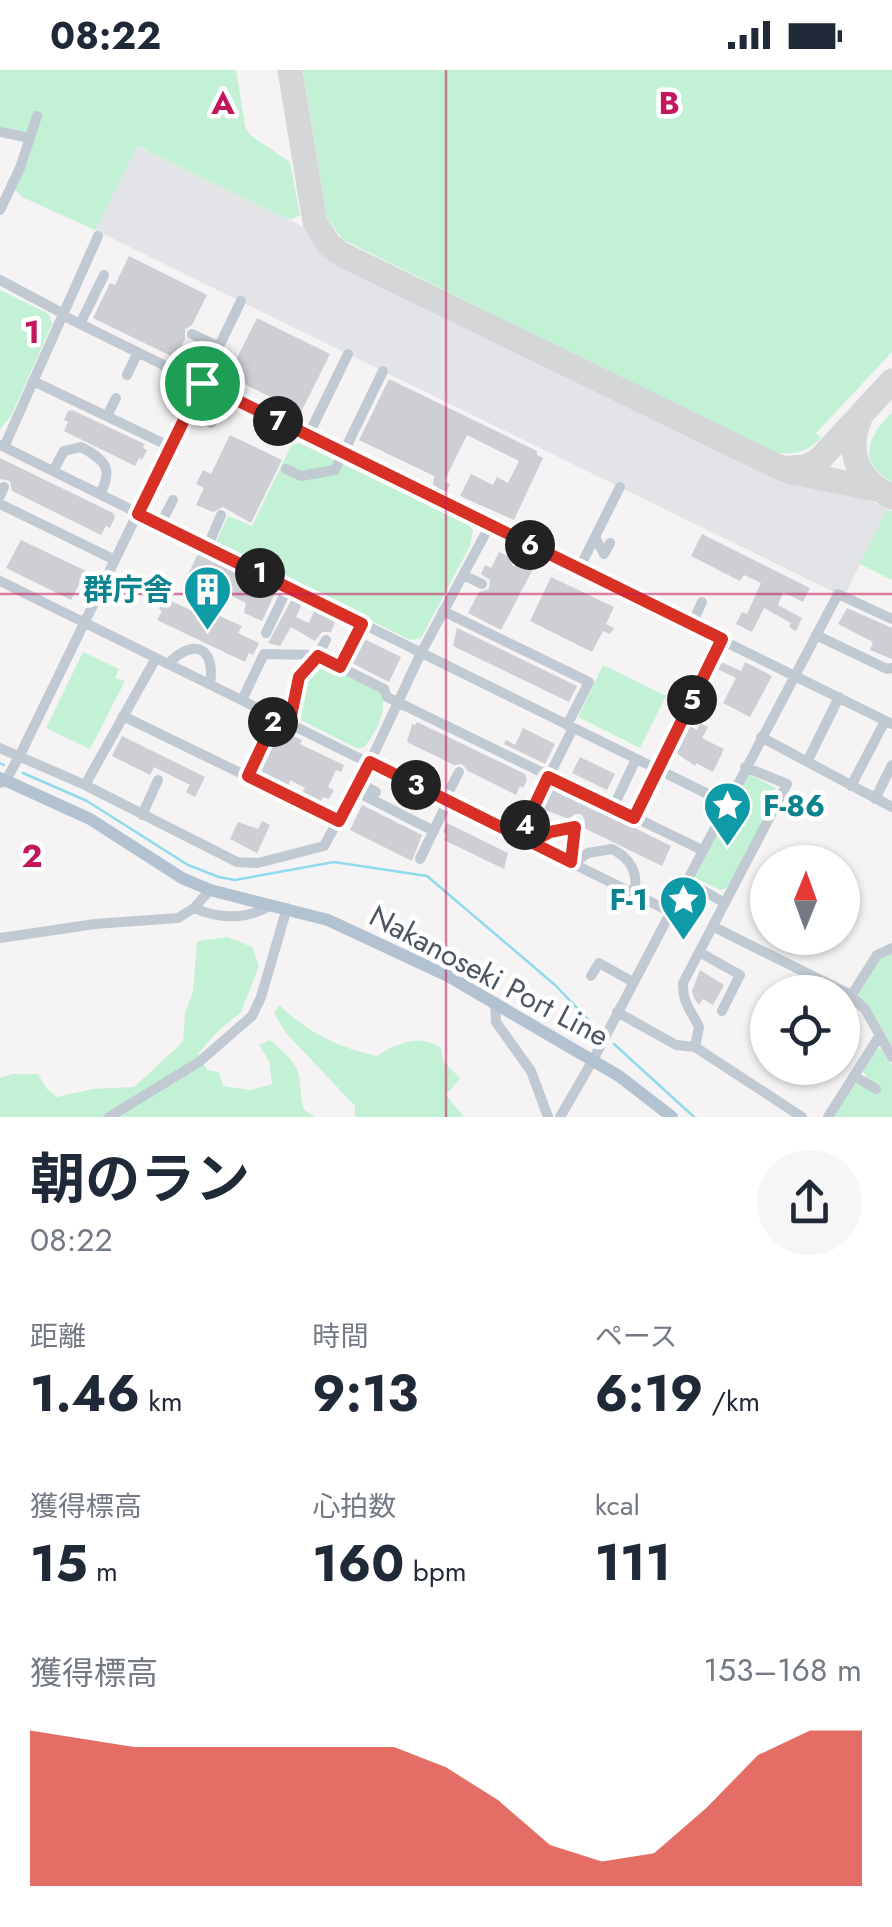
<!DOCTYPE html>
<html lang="ja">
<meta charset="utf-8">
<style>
:root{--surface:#fff;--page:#f6f6f7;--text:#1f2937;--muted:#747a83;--accent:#d93025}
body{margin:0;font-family:Jost,"Noto Sans JP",sans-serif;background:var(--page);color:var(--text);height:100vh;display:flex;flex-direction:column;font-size:38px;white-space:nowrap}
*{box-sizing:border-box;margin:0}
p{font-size:32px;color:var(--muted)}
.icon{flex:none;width:55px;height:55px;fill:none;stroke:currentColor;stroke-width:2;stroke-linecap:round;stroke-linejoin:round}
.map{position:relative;height:1047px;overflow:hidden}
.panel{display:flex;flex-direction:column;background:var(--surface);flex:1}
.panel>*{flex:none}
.needle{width:65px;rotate:1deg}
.fabs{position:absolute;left:750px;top:775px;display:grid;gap:20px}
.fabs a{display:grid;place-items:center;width:110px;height:110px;border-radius:50%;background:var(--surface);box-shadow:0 2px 8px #0004;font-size:50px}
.pin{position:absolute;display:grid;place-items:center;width:85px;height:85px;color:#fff;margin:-42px;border:5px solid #fff;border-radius:50%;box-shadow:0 2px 10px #0007}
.km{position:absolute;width:50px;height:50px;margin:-25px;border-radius:50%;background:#222;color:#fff;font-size:28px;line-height:50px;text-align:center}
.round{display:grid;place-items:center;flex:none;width:105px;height:105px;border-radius:52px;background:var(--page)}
.summary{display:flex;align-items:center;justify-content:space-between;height:170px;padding:0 30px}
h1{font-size:55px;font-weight:700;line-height:75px}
.stats{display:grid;grid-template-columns:repeat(3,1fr);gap:15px;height:170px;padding:10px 30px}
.stats div{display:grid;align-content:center}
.stats b{font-size:50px;font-weight:700}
.stats small{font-size:28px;font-weight:400}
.stats p{font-size:28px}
.chart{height:280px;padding:20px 30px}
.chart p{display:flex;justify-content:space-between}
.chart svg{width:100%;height:180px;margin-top:10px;fill:var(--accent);opacity:.7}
.status{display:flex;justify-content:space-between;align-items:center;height:70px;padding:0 50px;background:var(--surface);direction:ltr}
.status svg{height:28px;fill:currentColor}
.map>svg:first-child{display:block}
.airport{fill:#e2e4e7}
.green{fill:#c3f1d5}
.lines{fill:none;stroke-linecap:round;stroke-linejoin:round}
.stream{stroke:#90daee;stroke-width:2.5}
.taxiway{stroke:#d5d6d8;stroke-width:25}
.building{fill:#cdcfd5}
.minor{stroke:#c1cad2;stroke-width:10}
.major{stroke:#b3c2d1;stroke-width:12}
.route-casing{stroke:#fff;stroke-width:20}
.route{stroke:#d93025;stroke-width:12}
.grid{fill:none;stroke:#c2185b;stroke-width:2.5;stroke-opacity:0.55}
.labels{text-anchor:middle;stroke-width:9;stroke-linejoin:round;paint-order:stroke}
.culture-label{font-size:30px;font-weight:bold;fill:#0d838f;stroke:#fff;text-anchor:end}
.street-label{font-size:30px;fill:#4a5661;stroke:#fff}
.grid-label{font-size:32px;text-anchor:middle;font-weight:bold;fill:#c2185b;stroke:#fff;stroke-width:9;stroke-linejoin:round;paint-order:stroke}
</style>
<div class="status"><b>08:22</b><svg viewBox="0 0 49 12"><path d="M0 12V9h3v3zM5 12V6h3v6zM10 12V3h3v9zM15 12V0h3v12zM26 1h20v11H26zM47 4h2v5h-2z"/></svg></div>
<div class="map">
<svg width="892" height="1047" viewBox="0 0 892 1047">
<rect width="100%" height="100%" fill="#f5f3f3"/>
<!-- airport -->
<path class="airport" d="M136,76L887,439L844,527L95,160Z"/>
<!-- green -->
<path class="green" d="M0,0H236L245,56L250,65L290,92L300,145L292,149L285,148L137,76L95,160L22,127L15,120L29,88L35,64L0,57Z
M303,0H892V282L816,363L821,368C806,384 790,386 769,381L342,169L327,147Z
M0,220L49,244L52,254L11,346L0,359Z
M892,342V412C855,391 869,366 892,342Z
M299,373L469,455L473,461L470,476L421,568L410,570L216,472L228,446L252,456L291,376Z
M887,439L892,441V510L860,494Z
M83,582L119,599L115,608L125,611L90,679L46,658Z
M318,589L381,620C388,640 377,663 363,678H356L293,646L301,608Z
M603,595L666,626L640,678L578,647Z
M748,704L774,717L778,725L730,817L720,820L695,808Z
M228,867L252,877L259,896L241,942L217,962L198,984L207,1000L219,1002L223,1016L251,1020L272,1014L269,991L259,975L270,970C280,979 296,991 299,1005C301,1016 300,1028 304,1040L315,1047H0V1008L12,1004H38L46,1018L57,1027L93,1019L134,1017L183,972L185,943L193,922L197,871Z
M892,881V976L872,941L856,923L879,887Z
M279,935C309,963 337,977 377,986C395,974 420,963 441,978L443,991L460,1008L446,1025L464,1047H355V1036L286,963L274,943Z
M880,978L892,995V1047H833L856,1013L876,1022L863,1001L875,980Z"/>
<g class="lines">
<!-- stream -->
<path class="stream" d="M0,693L4,695
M23,703L87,731L188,795L219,807L235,810L334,792L427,806L555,915L599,961
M614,974L694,1047"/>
<!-- taxiway -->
<path class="taxiway" d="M290,0L315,152L329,175L341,184L774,395L792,402L875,419
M860,348C845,384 859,411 892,427
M789,398L806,397L819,390L892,311"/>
</g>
<!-- building -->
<path class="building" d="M129,186L207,225L192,255L185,259V269L175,288L93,248L110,213L115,215Z
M257,248L330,284L301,342L228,306Z
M389,309L537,381V385L543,388L514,450L460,426L471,404L493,415L497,407L508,413L519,391L467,365L444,412L450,414L446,422L433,415L434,406L359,370Z
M72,340L145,374L143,378L147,380L142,390L139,388L135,396L64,361L68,352L64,350L68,341Z
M230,365L282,390L251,453L223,437L213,442L196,435L204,418L196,414L203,400L211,404Z
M0,388L113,443L115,447L110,458L106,456L101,465L12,421L10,411L0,409Z
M702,464L810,518L803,532L783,522L778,535L802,548L796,561L789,557L791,553L764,538L752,562L736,554L742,542L747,544L761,513L744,505L740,511L691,486Z
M21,470L86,501L71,530L6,498Z
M499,482L508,486L513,496L523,494L533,499L501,560L468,543L479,522L489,519L490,510L481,504L485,495L491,498Z
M198,484L276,521L262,551L244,543L246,533L188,504Z
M551,507L614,537L606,554L614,558L610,564L603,561L592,582L530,551Z
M167,529L205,547L213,533L219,537L215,544L242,556L238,563L259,573L253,585L249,583L245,592L157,550L162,541L159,539L163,530Z
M292,529L302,534L296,547L309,553L314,541L336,550L331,562H322L315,571L291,557L280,576L268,573Z
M847,538L892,558V589L870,580L873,572L838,554Z
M457,558L577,616L569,632L453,576Z
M364,569L401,587L389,612L352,593Z
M721,592L741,601L745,592L772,606L750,647L723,633L736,608L717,599Z
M417,652L525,704L527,710L523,718L520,716L516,725L468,701L462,694L454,695L407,672L412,654L415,655Z
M700,653L708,657L702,668L724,679L713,702L696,693L695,696L676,683L689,656L697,660Z
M523,658L555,674L545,694L504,674L506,670L515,675Z
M284,662L302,670L300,674L344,695L341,702L336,700L328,717L334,720L329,729L323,727L320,732L302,723L305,718L290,710L288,716L259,702L277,663L282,666Z
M122,666L205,707L195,727L186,722L190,715L154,697L150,705L112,686Z
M580,687L615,704L607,720L572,703Z
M553,717L671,776L662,796L584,758L585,750L581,744H575L569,749L542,739Z
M362,735L422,765L412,791L350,760Z
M262,751L270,755L257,783L230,769L238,752L258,759Z
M447,753L508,783L504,799L444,770L447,764L443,762Z
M700,900L724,915L713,935L703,929L699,935L694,928L692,921Z"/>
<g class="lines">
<!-- minor -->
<path class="minor" d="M0,62L30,68
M0,140L20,98L37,46
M0,210L62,243
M62,245L892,654
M80,254L104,205
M192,264L219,277
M127,305L138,282
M33,311L171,377
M107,346L116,328
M211,353L224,324
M308,366L348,284
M0,375L726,733
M4,377L98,166
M286,399L301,406L335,400L383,301
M53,401L64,381L81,377C105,390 114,398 100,424
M0,426L4,417
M0,434L115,490
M160,455L173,430
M595,467L604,484L610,473
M207,478L221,445
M516,488L524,472
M579,499L620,417
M463,505L482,514
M0,511L669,841
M443,541L589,612L567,655
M692,554L702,532
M266,563L288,517
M816,565L887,599L892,598
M168,594C193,567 216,577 210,614
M340,597L362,553
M242,630L264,584L316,585L384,619L387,627L702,780
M123,646L339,751
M287,652L299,607L317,586L326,570
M761,667L892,737
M0,678L85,715L237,792L258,793L324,776L370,692L421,583L490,455
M807,692L839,627
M247,706L276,646
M1,713L6,710L20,685L241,231
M359,713L376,722
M85,715L156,588
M851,716L885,651
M355,721L434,761
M445,729L459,702
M875,729L892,695
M613,738L636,689
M142,745L158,710
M634,748L722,569
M519,766L573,658
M532,773L542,765L575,757L577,752
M420,789L448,731
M571,792L575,757
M573,793L588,783L612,779C630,788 639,803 634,823
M685,810L723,832
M194,838C219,849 247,850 271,835
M714,857L849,924L865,939L892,987
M0,868L95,854L178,848L194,838L210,820
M701,883L740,905L722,941
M591,906L599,893L633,912
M851,926L877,885L892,878
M495,932L496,952L531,1001L548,1047
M617,942L676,975L695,977L802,1047
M695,977L699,957C691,940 682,933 683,913L787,714L745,697
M854,1006L876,1019
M109,1047L199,992L252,946L261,927L287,838
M560,1047L593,990L838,524L892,549
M828,1047L880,965"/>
<!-- major -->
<path class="major" d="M0,708L90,749L182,808L210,820L328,850L448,906L619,1006L672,1047"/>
</g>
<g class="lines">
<defs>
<path id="route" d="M202,313L138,444L362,554L340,597L318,586L299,607L291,646L288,652L276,646L248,706L339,751L370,692L571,792L575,757L550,762L532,772L520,766L548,707L634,748L722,569L202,313"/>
</defs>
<!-- route casing -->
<use href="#route" class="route-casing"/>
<!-- route -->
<use href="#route" class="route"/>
</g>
<!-- grid -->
<path class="grid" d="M446,0V1047M0,524H892"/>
<!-- icons -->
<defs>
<symbol id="building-pin" viewBox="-11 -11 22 30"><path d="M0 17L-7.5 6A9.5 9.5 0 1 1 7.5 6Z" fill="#0f9aa8" stroke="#fff"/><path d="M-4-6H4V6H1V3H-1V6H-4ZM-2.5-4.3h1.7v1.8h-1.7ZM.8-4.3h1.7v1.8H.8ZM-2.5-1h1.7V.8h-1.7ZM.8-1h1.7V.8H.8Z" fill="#fff"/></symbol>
<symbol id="sight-pin" viewBox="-11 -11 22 30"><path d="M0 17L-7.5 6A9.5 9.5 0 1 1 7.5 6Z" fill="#0f9aa8" stroke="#fff"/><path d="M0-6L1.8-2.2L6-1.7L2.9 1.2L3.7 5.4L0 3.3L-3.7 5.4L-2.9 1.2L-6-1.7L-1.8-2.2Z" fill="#fff"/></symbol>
</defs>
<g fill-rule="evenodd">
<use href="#building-pin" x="180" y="492" width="55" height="75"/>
<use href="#sight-pin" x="700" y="708" width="55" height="75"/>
<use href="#sight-pin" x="656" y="802" width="55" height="75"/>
</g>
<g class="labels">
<!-- culture labels -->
<g class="culture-label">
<text x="173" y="530">群庁舎</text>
<text x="763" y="746" text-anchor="start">F-86</text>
<text x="648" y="840">F-1</text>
</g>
<!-- street labels -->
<g class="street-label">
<text transform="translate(489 906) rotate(28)" y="10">Nakanoseki Port Line</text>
</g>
</g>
<g class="grid-label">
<text x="223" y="44">A</text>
<text x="669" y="44">B</text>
<text x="32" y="273">1</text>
<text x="32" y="797">2</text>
</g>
</svg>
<div class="fabs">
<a><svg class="needle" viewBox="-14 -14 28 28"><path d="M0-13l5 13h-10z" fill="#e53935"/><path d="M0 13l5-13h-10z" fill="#747a83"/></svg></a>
<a><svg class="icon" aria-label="locate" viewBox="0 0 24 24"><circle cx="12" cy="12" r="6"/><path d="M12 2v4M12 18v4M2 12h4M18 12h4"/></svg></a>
</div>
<div class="pin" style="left:202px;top:313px;background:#1e9e55"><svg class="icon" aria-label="arrive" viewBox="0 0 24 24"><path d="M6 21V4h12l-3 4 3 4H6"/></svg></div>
<b class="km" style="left:260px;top:503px">1</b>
<b class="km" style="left:273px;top:652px">2</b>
<b class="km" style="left:416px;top:715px">3</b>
<b class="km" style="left:525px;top:755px">4</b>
<b class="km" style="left:692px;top:630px">5</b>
<b class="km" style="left:530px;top:475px">6</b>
<b class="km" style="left:278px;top:351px">7</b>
</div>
<section class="panel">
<div class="summary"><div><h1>朝のラン</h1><p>08:22</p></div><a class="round"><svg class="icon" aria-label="share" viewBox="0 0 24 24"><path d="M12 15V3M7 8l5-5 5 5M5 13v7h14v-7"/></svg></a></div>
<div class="stats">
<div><p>距離</p><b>1.46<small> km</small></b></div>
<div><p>時間</p><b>9:13</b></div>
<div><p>ペース</p><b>6:19<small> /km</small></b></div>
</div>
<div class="stats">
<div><p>獲得標高</p><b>15<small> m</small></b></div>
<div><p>心拍数</p><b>160<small> bpm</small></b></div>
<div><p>kcal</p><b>111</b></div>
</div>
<div class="chart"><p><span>獲得標高</span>153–168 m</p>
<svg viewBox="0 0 160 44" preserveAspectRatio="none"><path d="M0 44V6L10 8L20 10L30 10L40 10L50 10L60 10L70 10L80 15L90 23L100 34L110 38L120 36L130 25L140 12L150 6L160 6V44z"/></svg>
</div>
</section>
